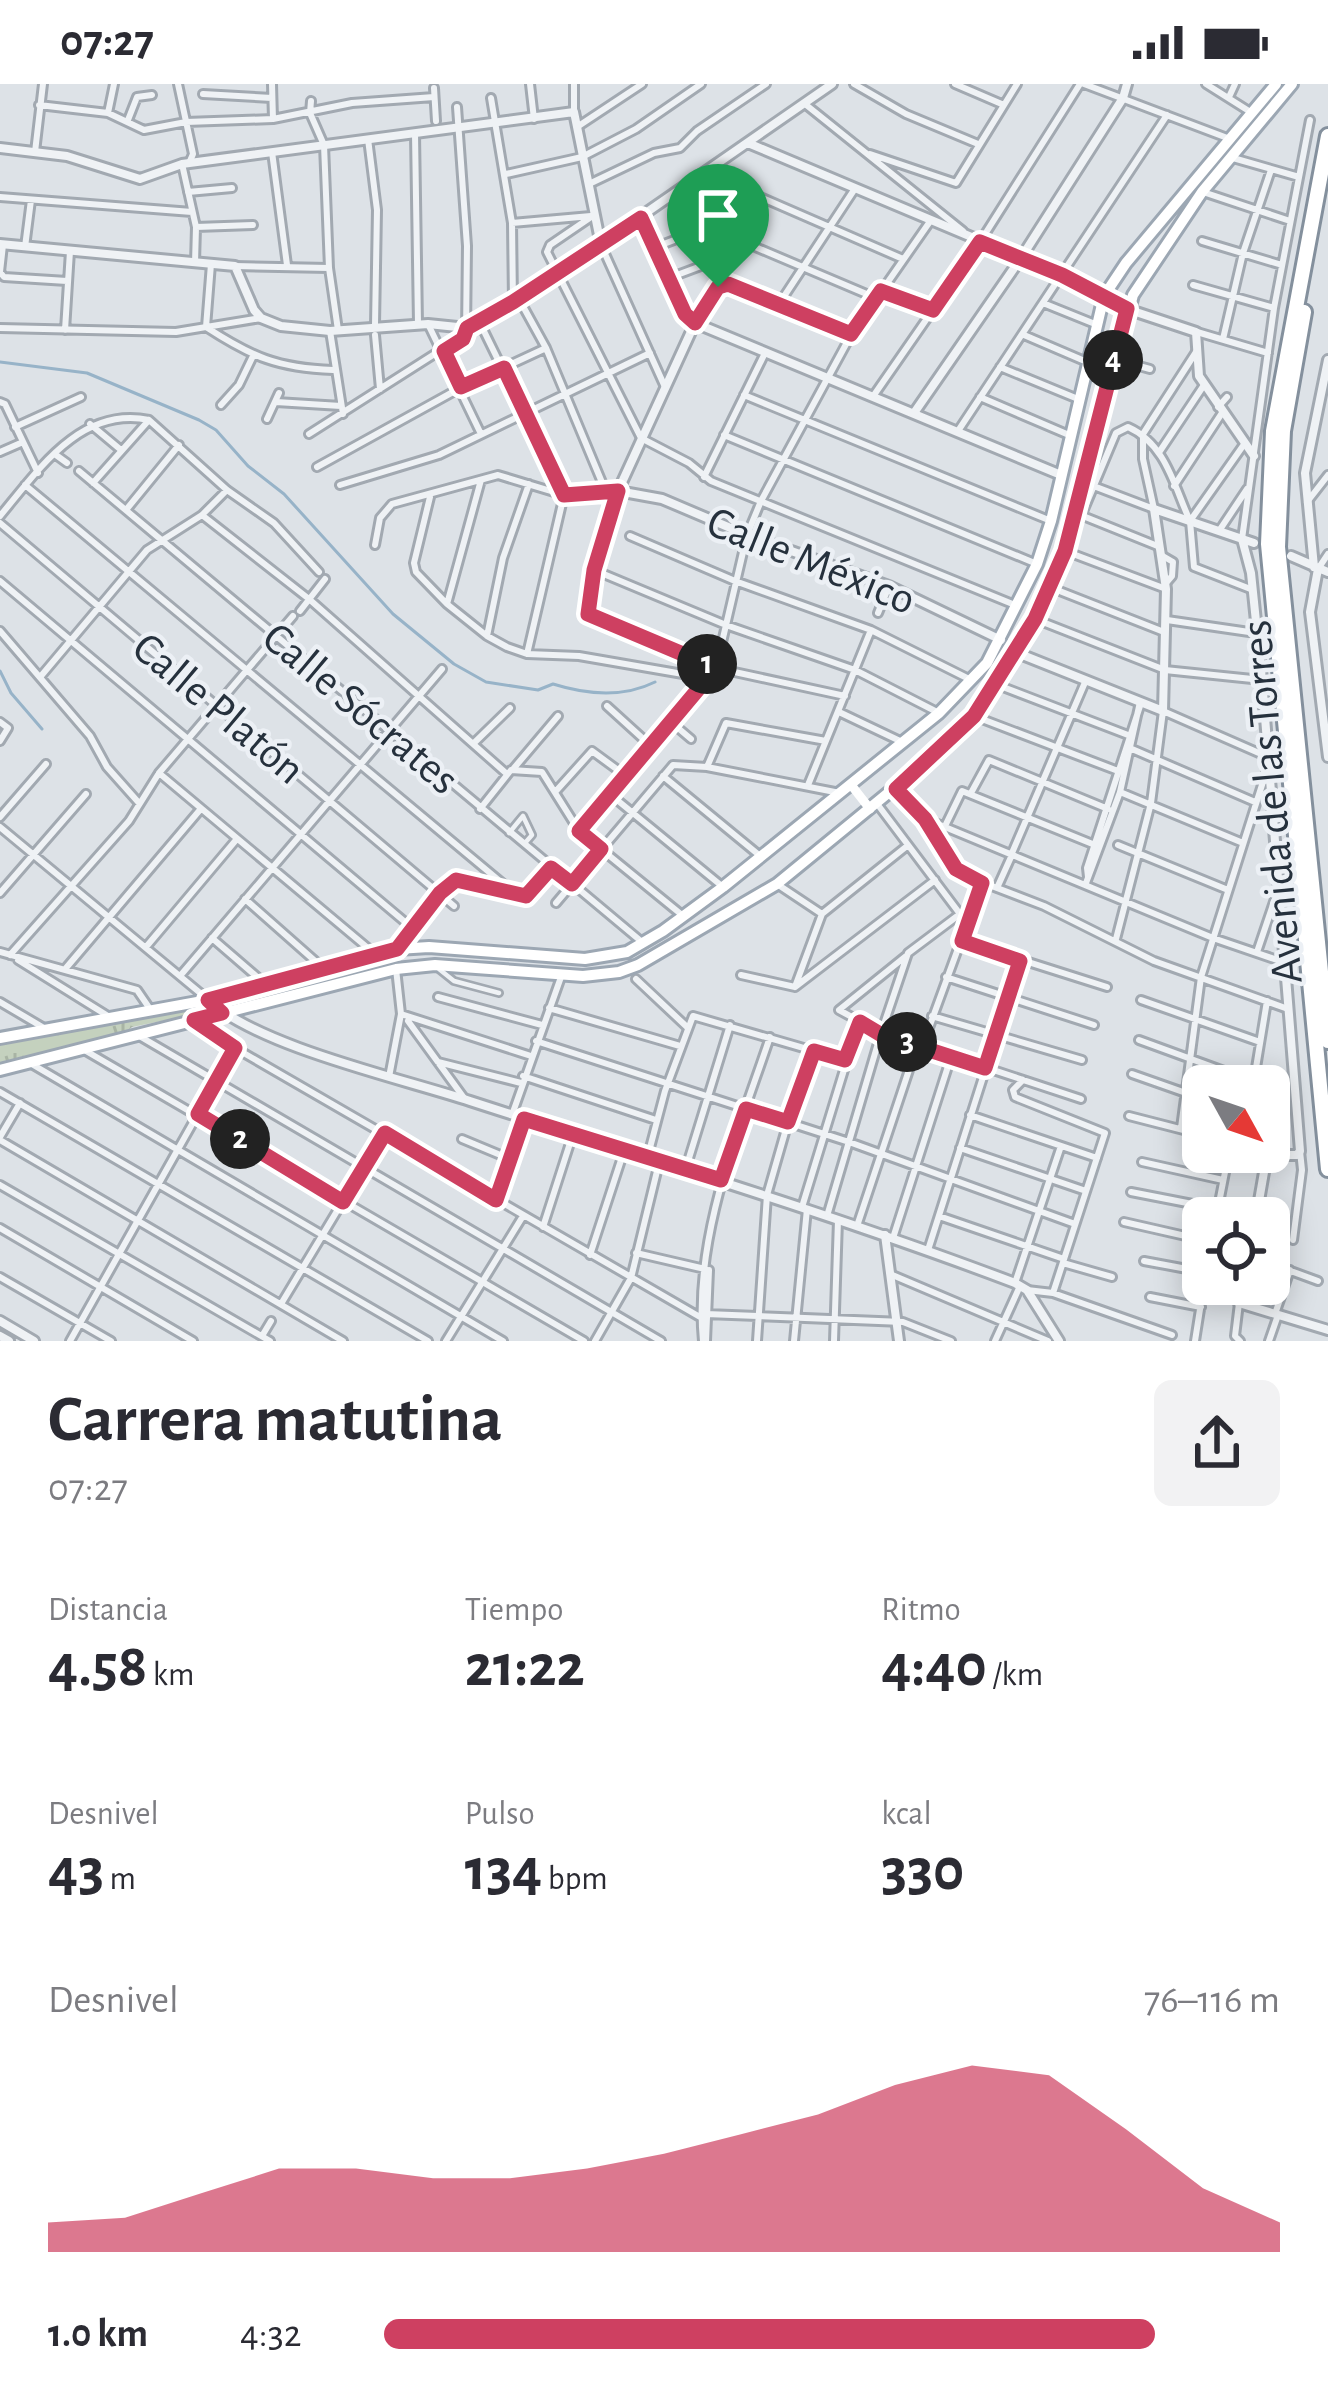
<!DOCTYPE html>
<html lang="es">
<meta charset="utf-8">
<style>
:root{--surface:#fff;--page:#f2f2f3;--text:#2b2b33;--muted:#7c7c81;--accent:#ce4061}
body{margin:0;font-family:"Alegreya Sans",sans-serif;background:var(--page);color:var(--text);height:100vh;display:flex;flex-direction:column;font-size:45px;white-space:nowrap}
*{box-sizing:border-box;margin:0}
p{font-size:39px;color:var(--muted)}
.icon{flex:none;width:66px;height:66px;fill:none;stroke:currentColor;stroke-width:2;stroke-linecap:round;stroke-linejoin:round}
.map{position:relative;height:1257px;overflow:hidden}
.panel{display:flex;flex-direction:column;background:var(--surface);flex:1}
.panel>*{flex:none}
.needle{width:78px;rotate:130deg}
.buttons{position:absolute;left:1182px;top:981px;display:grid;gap:24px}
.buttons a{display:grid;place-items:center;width:108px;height:108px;border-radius:18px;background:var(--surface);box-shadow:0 6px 30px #0003;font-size:60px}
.pin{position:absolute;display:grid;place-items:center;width:102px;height:102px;color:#fff;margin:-123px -51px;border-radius:50% 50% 50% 0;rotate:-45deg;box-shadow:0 0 12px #0007}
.pin .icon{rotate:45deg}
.km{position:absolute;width:60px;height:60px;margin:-30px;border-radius:50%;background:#222;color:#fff;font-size:33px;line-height:60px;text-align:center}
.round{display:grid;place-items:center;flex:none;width:126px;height:126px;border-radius:18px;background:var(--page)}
.summary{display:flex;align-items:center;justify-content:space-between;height:204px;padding:0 48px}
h1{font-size:66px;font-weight:600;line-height:90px}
.stats{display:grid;grid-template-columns:repeat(3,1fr);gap:18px;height:204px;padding:12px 48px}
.stats div{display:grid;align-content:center}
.stats b{font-size:60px;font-weight:600}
.stats small{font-size:33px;font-weight:400}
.stats p{font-size:33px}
.chart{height:336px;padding:24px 48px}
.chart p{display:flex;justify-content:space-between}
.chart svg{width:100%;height:216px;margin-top:12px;fill:var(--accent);opacity:.7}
ul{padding:0 48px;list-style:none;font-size:39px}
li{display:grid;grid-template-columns:192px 144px 1fr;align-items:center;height:90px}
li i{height:30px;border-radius:15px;background:var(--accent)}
.status{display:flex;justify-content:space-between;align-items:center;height:84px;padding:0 60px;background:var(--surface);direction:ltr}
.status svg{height:33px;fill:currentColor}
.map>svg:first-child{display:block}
.grass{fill:url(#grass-tufts)}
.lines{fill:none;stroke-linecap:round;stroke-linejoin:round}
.stream{stroke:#97b3c8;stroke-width:3}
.pedestrian-casing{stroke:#a2a9b1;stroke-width:10}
.minor-casing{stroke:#a2a9b1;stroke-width:12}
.tertiary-casing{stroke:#a2a9b1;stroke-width:14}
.primary-casing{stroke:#9ca7b3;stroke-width:16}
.motorway-casing{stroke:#84909d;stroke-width:20}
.pedestrian{stroke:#eff2f5;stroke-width:4.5}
.minor{stroke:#eff2f5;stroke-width:6}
.tertiary{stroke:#eff2f5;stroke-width:8}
.secondary{stroke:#fff;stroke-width:9}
.primary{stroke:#fff;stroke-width:10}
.motorway{stroke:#fff;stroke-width:14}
.route-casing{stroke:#fff;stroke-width:24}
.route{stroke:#ce4061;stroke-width:15}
.labels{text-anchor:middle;stroke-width:9;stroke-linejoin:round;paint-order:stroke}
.street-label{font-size:45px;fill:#26313d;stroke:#ecf0f5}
</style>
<div class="status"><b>07:27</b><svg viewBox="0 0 49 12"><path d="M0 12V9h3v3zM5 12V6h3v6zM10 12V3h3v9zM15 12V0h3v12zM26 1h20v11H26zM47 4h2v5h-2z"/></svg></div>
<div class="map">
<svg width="1328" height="1257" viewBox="0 0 1328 1257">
<defs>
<pattern id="grass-tufts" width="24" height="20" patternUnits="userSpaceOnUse" patternTransform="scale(3)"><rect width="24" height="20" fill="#c4d1be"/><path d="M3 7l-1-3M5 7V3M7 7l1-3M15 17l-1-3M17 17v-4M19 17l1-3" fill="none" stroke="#a8b4a4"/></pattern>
</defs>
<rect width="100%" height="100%" fill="#dde2e7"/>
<!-- grass -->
<path class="grass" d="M204,922L201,929L132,943L125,949L0,981V957Z"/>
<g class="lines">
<!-- stream -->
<path class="stream" d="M0,278L87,289L199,336L216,346L248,382L284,410L393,530L454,580L486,598L538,606L553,600C588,611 623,614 655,598
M0,587L11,609L42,645"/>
<defs>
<path id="pedestrian" d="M509,749L523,732L532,751L525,759
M439,885L454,897L499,909"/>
<path id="minor" d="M178,0L193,70L190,77
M272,0L273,35
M530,0L534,35
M854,0L906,30L978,60
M955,0L1004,21
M1084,0L1230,55
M1206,0L1252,29
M434,4L436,37
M203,10L272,14
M1229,13L1235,0
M491,14L512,139L513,218
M311,17L310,29L324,61L329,184L338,246
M805,20L963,147
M39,21L108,29L144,46L186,38L273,35L352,19L434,13
M574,28V0
M108,29L114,0
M128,36L137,13L152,11
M577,43L642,0
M415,50L418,240
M368,55L377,126L375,241
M35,68L43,0
M272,68L287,181
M870,70L956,99L1017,0
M1233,74L1299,93
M182,80L196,143L195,179
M705,89L903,175
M506,90L582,73L636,45L701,0
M589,100L654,69L680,64L697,47L766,0
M188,108L232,104
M1203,108L1290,137
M0,113L192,128
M594,131L550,161L547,168L641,354L689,379L711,397L1015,521
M512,139L591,132
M196,143L253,141
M1202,157L1282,181
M3,161L0,188L4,193L67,197
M601,161L665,303
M25,163L31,116
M656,163L708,143L876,214
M211,180L206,243C252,273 278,284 333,286
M235,182L329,184
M669,194L701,182
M1193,201L1274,224
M881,207L933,226
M519,215L546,264L606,408
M1043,219L1095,240
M779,220L854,106
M480,239L564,411L527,570
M695,239L718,203L728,199L851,251
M428,240L481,350
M0,244L176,248L261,234
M65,246L70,167
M330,247L343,330
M1197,248L1268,269
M375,251L380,305
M1024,251L1087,278
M1223,255L1243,169L1271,86
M1117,276L1150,285
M1000,283L1078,315
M744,311L1051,437
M874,311L980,158L1080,0
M980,313L1069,351
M0,318L5,320L38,389
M276,318L341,322
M221,321L239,301L253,272
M1218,323L1227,313
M267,335L279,309
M90,340L121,366
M15,343L81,313
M958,347L1167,31
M309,350L466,250L467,162L457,23
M724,351L1037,480
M1245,359L1190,437L1194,483L1253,506
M1160,367L1204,301
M0,368L23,358
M56,371L67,379
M317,383L462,303L546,264
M79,387L642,858
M704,393L765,269
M93,399L149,336
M25,401L514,809
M340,401L439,371L650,269
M1091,401L1154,425
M1174,402L1222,329
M430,413L414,479L416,488L447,520L487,552L507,563L527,570L579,572L706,594
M1307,418L1328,391
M1154,425L1143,375V350L1196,268
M126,426L179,361
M1078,430L1160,463
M1082,430L1116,349L1128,343C1166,360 1174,402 1190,437
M202,431L309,515L507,690
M0,432C39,385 81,322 149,336L227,406L274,439L319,488
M0,439L454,822
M1219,447L1247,405
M630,452L735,497L871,546L969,595
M1242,455L1274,224L1310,36
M375,461L380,434L392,420L498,391L564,411L618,407L594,486L588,530L716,584L845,612
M1065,467L1166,505
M1161,471L1173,478L1172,492L1166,499
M1318,485L1328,470
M594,486L726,541L855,586L939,629
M0,497L411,843
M1052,504L1164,548
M447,520L481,396
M300,527L325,495
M878,529L889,502
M1035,535L1165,586L1262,596
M1167,536L1256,549
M0,547L90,652L107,683L139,719
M487,552L503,474L529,400
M41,592L147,466L202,431L227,406
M995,600L1128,651
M607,622L651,662
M839,628L900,657
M974,632L1118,687
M0,638L8,644L0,657
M671,638L691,655
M474,659L510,624
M1132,665L1255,718
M707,683L726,639L826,657
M514,684L558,632
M159,689L375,870
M663,692L759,771
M808,701L871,546
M896,705L925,735L963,791L1044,822L1154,877L1288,925
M556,707L592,667L626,692
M1120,708L1243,759
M971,709L989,676L1108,725
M611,711L723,803
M480,725L511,686L542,688L579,747L682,831
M0,733L46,680
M928,736L1213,854L1286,879
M946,740L962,707L1095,761
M0,743L205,913
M579,747L716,584L747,451L761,417L851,251L931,136
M1118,761L1228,806
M1012,769L1086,596
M1088,793L1087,784L1140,622
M1086,799L1120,708L1140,618
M777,800L822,830
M997,804L1011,773
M0,809L86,710
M245,815L323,884
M556,819L673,681L707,683L840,709
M822,830L907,762
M212,854L263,898
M1116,855L1151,719L1163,627L1268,673
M962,857L1107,903
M399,862L451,798L460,796L526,811L550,784
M146,863L236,756
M0,868L137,906L150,925
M1257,868L1278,806
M10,871L129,737L159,689L293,532
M906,872L839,926L881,949L1081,1015
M18,876L108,932
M66,884L199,727
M741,891L795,903
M180,892L442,585
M946,893L1094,941
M636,895L687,943
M796,900L822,830
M795,903L935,796
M438,913L542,941
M1141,916L1260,958
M0,918L44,944
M549,924L680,962
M401,930L531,972
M932,932L1082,976
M408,937L464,1014
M197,938L235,964L700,1233
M141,953L661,1257
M1139,956L1254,998
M536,957L849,1058L1075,1140
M922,963L982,799
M86,967L584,1257
M438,978L521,999
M30,979L503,1257
M1132,990L1203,1015
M523,992L656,1036
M389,993L401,930L396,885
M1023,996L1013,1006L1015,1013L1105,1049L1053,1209
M1253,1002L1267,917
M0,1008L428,1257
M512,1031L561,893
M970,1031L1097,1074
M1129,1032L1203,1051
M1181,1044L1201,893L1268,682
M0,1053L20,1019
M462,1055L510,1075
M0,1056L343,1257
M960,1064L1086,1107
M647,1075L665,1007L693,932L845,976
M1142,1078L1223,1096
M685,1087L730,941
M0,1101L270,1257
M1131,1108L1218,1125
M496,1116L524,1035
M802,1123L859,937
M827,1132L881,949L908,869L960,830L878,721
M939,1132L1064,1175
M1216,1134L1229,1068
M1124,1138L1203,1156
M857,1142L917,962
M543,1143L572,1053
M0,1144L193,1257
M893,1154L951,973
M1293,1156L1302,1086L1300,1067
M928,1166L1020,877
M636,1169L705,1185
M590,1171L624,1067
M1144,1177L1203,1188
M1063,1179L1112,1193
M1269,1179L1318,1197
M890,1190L1048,1257
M0,1193L111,1257
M1015,1199L1061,1062
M1027,1206L1053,1209L1172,1251
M1150,1213L1201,1223
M1239,1219L1235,1252L1240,1257
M281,1220L384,1049
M706,1230L903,1238L951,1257
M1275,1230L1290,1186
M262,1252L271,1237
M70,1257L235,964
M446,1257L523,1132
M595,1257L631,1194L659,1079
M703,1257C693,1155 738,1048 770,953
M706,1257L709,1186
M757,1257L767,1111L788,1038L814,968
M794,1257L807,1125
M834,1257L838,1136
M995,1257L1020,1202
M1195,1257L1204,1200
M1269,1257L1278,1231"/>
<path id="tertiary" d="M748,59L1062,191L1127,225L1196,248L1199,292L1254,372
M0,64L67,72L140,95L182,80L574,28L601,161
M641,134L685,229L695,239L1061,391
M0,160L235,182L254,226L261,234L281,242L330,247L428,240L467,244L559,189L832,0
M695,239L618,407L662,415L747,451L889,502L1001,556
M914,329L1021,174L1123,14L1127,0
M1242,455L1251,489L1262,596L1300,1067L1297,1071H1267L1256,1134
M1291,472L1328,488
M1314,483L1305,389L1328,276
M1318,485L1310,528L1328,673
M1015,568L1163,627L1166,505L1154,425L1254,459
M208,916C260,963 400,994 470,1017C652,1076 836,1131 1015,1199L1027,1206L1059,1257
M885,1151L899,1257
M1244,1200L1239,1219L1328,1246
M0,1237L34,1257
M0,1252L9,1257"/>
<path id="primary" d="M0,954L208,916L397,865L429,863L585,875L627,868L663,847L723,803L939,629L987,579L1037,480L1051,437L1104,212L1126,179L1276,0
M0,986L396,885L435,881L583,892L619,888L638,881L777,800L959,651L1035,534L1065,467L1133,211L1202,108L1292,0"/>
<path id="motorway" d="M1328,52L1273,347L1268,460L1328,1085
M1304,228L1283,347L1278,463L1328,957"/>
</defs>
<!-- pedestrian casing -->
<use href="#pedestrian" class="pedestrian-casing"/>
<!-- minor casing -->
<use href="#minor" class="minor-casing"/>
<!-- tertiary casing -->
<use href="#tertiary" class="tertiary-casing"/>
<!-- primary casing -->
<use href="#primary" class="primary-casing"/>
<!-- motorway casing -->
<use href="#motorway" class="motorway-casing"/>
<!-- pedestrian -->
<use href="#pedestrian" class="pedestrian"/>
<!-- minor -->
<use href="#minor" class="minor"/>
<!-- tertiary -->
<use href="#tertiary" class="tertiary"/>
<!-- secondary -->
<path class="secondary" d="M852,702L870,725"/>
<!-- primary -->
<use href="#primary" class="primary"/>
<!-- motorway -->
<use href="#motorway" class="motorway"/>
</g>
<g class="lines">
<defs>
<path id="route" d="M641,134L685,230L695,239L718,203L728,200L851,250L881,207L933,226L980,158L1062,191L1127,225L1065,467L1035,535L974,632L896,705L925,735L956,785L982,799L962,857L1020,877L985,984L880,950L860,938L845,976L814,967L788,1038L746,1025L721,1096L524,1035L496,1116L385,1049L343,1118L198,1030L235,964L194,936L222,929L208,916L397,865L440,809L456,796L526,812L551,784L572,800L601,765L579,747L716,584L588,530L594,486L618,407L564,411L504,284L461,303L444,267L463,255L467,244L513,218Z"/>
</defs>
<!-- route casing -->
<use href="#route" class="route-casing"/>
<!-- route -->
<use href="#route" class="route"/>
</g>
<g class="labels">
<!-- street labels -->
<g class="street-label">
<text transform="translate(812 475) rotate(22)" y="16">Calle México</text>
<text transform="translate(220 623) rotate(40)" y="16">Calle Platón</text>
<text transform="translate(362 623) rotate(40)" y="16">Calle Sócrates</text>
<text transform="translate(1270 718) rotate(-95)" y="16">Avenida de las Torres</text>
</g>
</g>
</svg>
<div class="buttons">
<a><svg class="needle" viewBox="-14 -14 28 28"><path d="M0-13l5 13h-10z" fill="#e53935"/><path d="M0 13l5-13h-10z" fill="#7c7c81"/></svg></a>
<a><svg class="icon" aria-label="locate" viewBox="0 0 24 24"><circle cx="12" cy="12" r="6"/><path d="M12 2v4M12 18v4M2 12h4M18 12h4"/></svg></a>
</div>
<div class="pin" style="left:718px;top:203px;background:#1e9e55"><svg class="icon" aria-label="arrive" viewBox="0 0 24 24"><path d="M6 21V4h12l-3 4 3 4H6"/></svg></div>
<b class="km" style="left:707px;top:580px">1</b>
<b class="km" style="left:240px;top:1055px">2</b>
<b class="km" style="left:907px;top:958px">3</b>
<b class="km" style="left:1113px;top:276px">4</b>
</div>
<section class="panel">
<div class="summary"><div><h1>Carrera matutina</h1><p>07:27</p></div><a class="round"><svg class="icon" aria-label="share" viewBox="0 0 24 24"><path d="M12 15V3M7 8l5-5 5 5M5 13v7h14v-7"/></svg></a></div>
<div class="stats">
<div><p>Distancia</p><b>4.58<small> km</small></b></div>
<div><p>Tiempo</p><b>21:22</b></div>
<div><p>Ritmo</p><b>4:40<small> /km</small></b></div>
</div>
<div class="stats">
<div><p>Desnivel</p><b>43<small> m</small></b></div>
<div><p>Pulso</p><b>134<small> bpm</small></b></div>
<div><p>kcal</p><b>330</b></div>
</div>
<div class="chart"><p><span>Desnivel</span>76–116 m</p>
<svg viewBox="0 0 160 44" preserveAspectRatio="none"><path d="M0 44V38L10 37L20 32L30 27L40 27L50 29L60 29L70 27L80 24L90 20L100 16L110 10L120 6L130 8L140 19L150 31L160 38V44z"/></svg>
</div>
<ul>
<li><b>1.0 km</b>4:32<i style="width:86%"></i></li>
</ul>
</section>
